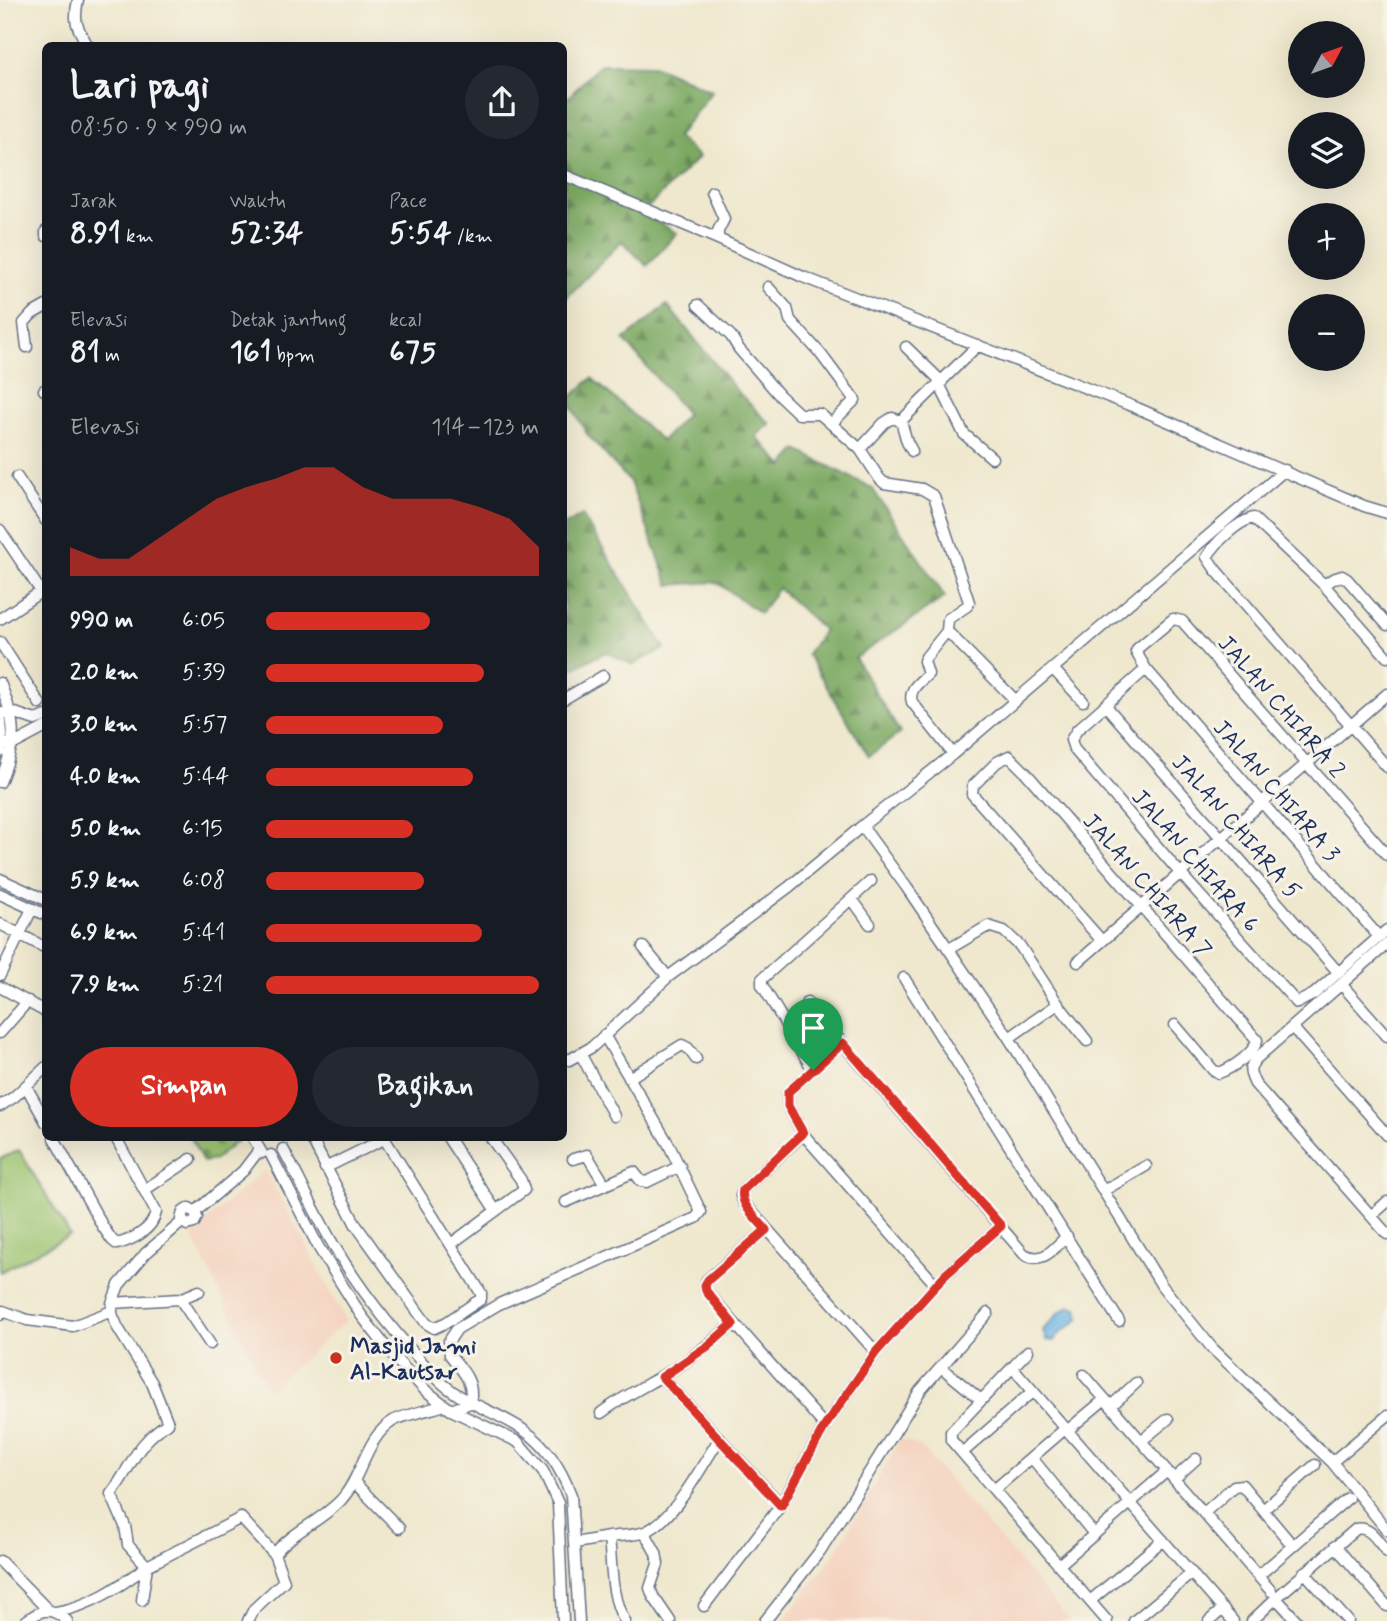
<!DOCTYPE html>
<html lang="id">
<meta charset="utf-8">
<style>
:root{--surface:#171b24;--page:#242831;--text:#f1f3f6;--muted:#9ea1a6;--accent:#d93025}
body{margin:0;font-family:Mynerve,sans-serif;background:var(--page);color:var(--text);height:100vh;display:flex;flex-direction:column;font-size:26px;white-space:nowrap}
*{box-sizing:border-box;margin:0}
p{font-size:23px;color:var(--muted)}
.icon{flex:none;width:38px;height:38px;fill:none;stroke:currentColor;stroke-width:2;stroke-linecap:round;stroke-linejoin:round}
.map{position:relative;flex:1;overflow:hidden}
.details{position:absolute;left:42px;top:42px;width:525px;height:1099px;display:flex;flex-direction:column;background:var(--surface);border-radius:10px;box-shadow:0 7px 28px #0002}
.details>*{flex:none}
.needle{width:46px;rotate:49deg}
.controls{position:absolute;left:1288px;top:21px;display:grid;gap:14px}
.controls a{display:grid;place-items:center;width:77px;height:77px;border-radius:50%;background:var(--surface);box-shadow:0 7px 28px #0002;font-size:35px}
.pin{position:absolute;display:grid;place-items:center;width:60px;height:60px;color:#fff;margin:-72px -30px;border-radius:50% 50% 50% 0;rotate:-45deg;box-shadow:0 0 7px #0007}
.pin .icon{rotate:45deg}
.round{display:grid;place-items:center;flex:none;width:74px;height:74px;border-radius:37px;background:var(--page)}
.headline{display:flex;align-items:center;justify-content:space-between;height:119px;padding:0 28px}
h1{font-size:38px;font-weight:700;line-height:52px}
.figures{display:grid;grid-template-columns:repeat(3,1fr);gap:10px;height:119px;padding:7px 28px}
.figures div{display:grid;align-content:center}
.figures b{font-size:30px;font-weight:700}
.figures small{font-size:19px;font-weight:400}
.figures p{font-size:19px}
.chart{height:196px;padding:14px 28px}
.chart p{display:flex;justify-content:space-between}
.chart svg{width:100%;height:126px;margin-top:7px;fill:var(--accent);opacity:.7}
.cta{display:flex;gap:14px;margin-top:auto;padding:14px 28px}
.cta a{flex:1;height:80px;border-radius:42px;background:var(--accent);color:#fff;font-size:28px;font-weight:700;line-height:80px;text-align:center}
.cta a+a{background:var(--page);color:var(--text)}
ul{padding:0 28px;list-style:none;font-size:23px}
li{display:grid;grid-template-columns:112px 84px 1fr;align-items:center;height:52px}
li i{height:18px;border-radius:9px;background:var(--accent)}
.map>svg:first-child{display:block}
.built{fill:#f4d3c0}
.green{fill:#9bc36f;stroke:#5b7966;stroke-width:2}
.forest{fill:url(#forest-firs);stroke:#4c6c60;stroke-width:2}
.cemetery{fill:url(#cemetery-stones);stroke:#5b7966;stroke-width:2}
.water{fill:#6ab4e2;stroke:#4272a0;stroke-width:2}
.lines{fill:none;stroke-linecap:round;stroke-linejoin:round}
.minor-casing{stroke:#657085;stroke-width:13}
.minor{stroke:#fff;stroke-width:10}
.route-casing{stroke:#fff;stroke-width:14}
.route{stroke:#d93025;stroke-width:9}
.poi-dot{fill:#c8321e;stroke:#f7f3e8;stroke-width:2.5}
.labels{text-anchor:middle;stroke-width:6;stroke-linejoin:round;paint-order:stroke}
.street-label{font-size:23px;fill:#1b2f5e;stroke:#f7f3e8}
.poi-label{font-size:23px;font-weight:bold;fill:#1b2f5e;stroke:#f7f3e8;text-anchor:start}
</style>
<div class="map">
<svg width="1387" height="1621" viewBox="0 0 1387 1621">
<defs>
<pattern id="forest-firs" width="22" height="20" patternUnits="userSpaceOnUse" patternTransform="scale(1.75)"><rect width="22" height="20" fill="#7ca962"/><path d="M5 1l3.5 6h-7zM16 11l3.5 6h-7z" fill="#658a54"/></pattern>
<pattern id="cemetery-stones" width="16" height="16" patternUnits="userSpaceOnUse" patternTransform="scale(1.75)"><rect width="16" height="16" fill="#9bc36f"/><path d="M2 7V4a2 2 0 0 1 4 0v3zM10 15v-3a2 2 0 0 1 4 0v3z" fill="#7e9f5e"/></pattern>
</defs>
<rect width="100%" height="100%" fill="#f7f3e8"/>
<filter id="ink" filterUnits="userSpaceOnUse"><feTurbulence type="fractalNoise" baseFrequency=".0143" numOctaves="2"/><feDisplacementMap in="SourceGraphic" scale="14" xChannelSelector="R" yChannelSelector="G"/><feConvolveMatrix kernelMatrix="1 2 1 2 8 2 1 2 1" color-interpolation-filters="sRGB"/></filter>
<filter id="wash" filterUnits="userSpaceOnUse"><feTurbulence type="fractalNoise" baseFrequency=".00686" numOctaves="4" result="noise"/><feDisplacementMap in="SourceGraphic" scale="28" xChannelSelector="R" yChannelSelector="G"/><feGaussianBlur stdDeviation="1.57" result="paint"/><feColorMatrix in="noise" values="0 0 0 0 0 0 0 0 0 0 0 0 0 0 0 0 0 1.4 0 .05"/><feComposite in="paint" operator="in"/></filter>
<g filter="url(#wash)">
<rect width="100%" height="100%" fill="#efe8ce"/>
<!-- built -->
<path class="built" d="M266,1169L346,1321L268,1391L191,1234Z
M901,1439L921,1447L1070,1621H783L834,1555Z"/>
<!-- green -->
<path class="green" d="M19,1150L70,1235L0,1272V1159Z"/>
<!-- forest -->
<path class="forest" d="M600,64L654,65L712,91L677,137L699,157L642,213L677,233L647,266L622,241L564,300V102Z
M667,305L736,390L770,424L756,436L783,466L797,450L872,488L945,597L855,658L900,733L869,756L807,654L824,630L778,588L760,613L716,582L669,585L630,482L587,434L568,400L592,378L662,441L687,414L624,340Z
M582,515L665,648L633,665L606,652L564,672V526Z"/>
<!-- cemetery -->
<path class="cemetery" d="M191,1138H236L237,1141L214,1160L203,1162Z"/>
<!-- water -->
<path class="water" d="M1071,1306L1077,1308L1080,1317C1071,1328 1062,1328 1054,1341L1046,1340L1043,1330L1061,1311Z"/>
</g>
<g filter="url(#ink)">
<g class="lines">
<defs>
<path id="minor" d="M78,0C73,22 77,27 88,46
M564,175L718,239L803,277L1137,408L1364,506L1387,513
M712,192L724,219L718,231V239
M46,231V236
M768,287L787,308L790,320L820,353L855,400L831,424
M698,305L731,336L739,349L780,396L799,414H820L860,449L879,478L884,483L922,489L934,496L969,602L967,606L948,619L947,631L1015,700
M27,347L24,323L32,314L46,306
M906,347L942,382
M939,384L964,434L992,458
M44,390L46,389
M901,421L907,442L912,451
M860,449L884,423L892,418L901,421L978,345
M1285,470L953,754L862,826L907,888L1009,1038L1162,1286L1212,1348L1332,1462L1387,1530
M17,477L46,521
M0,530L46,599
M1324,585L1333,579L1342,576L1347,579L1387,625
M0,619L45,589
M947,631L926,657L924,661L928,674C920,682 908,689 912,702L953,754
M0,642L40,704
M1387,657L1324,585L1253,518C1237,522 1216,542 1207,557L1215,569L1387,767
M1053,669L1083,701
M1146,669L1379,937
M0,683C17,725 17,740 0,782
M564,699L603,676
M1106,706L1338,972
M0,712L2,734L0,752
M1,714L12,712L35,720L46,716
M1,743L12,745L46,727
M1387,855L1182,621L1173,619L1138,648L1136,652L1146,669L1077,730L1071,740L1074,749L1180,873L1297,1003L1314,994L1387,930
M0,879L46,900
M0,894L46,915
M852,899L870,924
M0,924L46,948
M1102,941L972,794L973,786L997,762L1009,756L1027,774L1257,1040C1254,1054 1232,1068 1219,1073L1213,1070L1175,1025
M1387,944L1257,1058C1248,1068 1249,1072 1255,1084L1387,1234
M643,947L668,977
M949,949L988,926L1004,931L1020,946L1058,1004L1087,1041
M1078,962L1387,694
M0,975L32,909
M904,978L1119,1321
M1342,985L1387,1036
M0,987L46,1012
M807,1002L1024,1254C1043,1265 1053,1249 1067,1236
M1292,1027L1387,1135
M0,1033L28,1001
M1009,1038L1058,1004
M843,1043L788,1092V1106L803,1134L936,1285
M581,1055L614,1116
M564,1058L569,1060L592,1047L668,977L789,887L862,826
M813,1070L762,985V979L871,881
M629,1078L682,1045L688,1048L696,1059
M26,1086L46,1122
M0,1106L14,1097L46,1067
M803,1134L743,1190L741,1196L744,1203L876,1352
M54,1138L103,1227L112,1240L117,1244C133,1240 153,1229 156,1212L116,1138
M253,1138L262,1153
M311,1138L356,1225L418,1312L426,1323L434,1328L447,1322L481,1299V1293L384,1138
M448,1138L496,1211
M283,1149C300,1180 315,1213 333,1244C361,1292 396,1335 434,1375C459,1403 495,1410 525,1431C547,1446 562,1471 571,1495L579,1621
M271,1155L319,1248L361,1315L393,1356L425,1390L451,1410L518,1442L543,1471L558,1503L563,1621
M573,1159L587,1155L604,1183
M325,1168L386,1138
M146,1189L191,1159
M1103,1191L1146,1166
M566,1202L634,1172L641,1181L647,1182L680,1166
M195,1212L189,1208L183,1212L181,1219L187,1225L194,1223L197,1217L195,1212L243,1171L259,1150
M1371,1216L1387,1202
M183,1221L146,1253L119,1285L112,1303V1314L118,1328L152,1383L168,1423C134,1445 133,1465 111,1494L125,1526L128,1545L147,1566L241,1518L274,1554
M766,1230L707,1280L705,1285L706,1291L825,1426
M451,1244L524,1190L521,1180L491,1138
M180,1299L210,1344
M112,1303L180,1299L199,1291
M0,1315L3,1311L27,1320L73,1326L112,1311
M1028,1351L951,1432V1440L1107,1621
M941,1367L981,1400
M1013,1368L1233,1621
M1084,1375L1271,1591
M662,1377L781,1505
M1111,1406L1136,1383
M451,1410L470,1403C475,1382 462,1370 450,1355L449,1341L457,1329L499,1304L696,1218L701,1212L669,1145L604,1035
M601,1413C621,1398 641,1388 662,1376C688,1362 711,1343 733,1324
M1068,1430L1105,1399
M1141,1441L1168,1419
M962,1453L1033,1391
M1032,1458L1094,1534
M1332,1462L1387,1416
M1174,1479L1196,1459
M354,1482L399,1528
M994,1490L1066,1428
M1263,1510L1315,1465
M1204,1513L1234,1486L1242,1485L1293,1546
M645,1533L656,1553L658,1564L650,1588L653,1596L670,1621
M575,1543L609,1537
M1335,1546L1387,1606
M0,1561L47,1609
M1059,1565L1167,1471
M1304,1572L1348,1621
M1258,1576L1348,1498
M1276,1598L1356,1529C1370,1525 1378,1542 1387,1552
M142,1600L147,1566
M1090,1601L1163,1540
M704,1606L781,1505L825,1426L876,1352L945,1275L1001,1226
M56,1612C91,1606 119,1587 147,1566
M26,1621C42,1608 52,1607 67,1621
M248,1621L254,1609L284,1581L274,1554C292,1532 321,1521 341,1500C363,1476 365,1438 393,1421C403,1415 431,1410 444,1405
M625,1621C610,1598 612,1563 609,1537C621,1535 637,1536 647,1531C676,1517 702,1465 720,1438
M765,1621L820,1551L920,1391L988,1313
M1134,1621L1192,1573
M1209,1621L1223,1609
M1252,1621L1276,1598L1297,1621"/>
</defs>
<!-- minor casing -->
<use href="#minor" class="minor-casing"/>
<!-- minor -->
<use href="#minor" class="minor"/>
</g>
</g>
<g class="lines" filter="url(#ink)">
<defs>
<path id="route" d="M843,1043L1001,1226L945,1275L876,1352L825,1426L781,1506L662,1377L708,1346L733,1324L706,1291L705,1285L708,1280L766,1230C758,1219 739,1205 743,1190L803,1133L788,1106V1092Z"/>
</defs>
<!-- route casing -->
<use href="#route" class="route-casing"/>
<!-- route -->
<use href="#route" class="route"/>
</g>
<!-- markers -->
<circle class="poi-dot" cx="336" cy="1358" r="7"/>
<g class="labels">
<!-- street labels -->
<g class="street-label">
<text transform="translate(1282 706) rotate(49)" y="8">JALAN CHIARA 2</text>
<text transform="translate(1277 790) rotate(49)" y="8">JALAN CHIARA 3</text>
<text transform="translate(1237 826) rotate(49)" y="8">JALAN CHIARA 5</text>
<text transform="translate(1196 860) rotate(49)" y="8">JALAN CHIARA 6</text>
<text transform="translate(1148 885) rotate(49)" y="8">JALAN CHIARA 7</text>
</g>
<!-- poi labels -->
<g class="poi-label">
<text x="350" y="1353">Masjid Jami<tspan x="350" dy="26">Al-Kautsar</tspan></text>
</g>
</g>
</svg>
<div class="controls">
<a><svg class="needle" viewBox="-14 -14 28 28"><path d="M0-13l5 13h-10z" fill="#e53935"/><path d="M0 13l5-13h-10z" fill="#9ea1a6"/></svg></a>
<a><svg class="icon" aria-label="layers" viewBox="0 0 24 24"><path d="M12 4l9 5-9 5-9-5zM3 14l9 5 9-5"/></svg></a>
<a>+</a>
<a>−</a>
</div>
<div class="pin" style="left:813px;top:1070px;background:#1e9e55"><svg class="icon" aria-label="arrive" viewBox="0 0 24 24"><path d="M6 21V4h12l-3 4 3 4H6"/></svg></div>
<section class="details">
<div class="headline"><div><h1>Lari pagi</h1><p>08:50 · 9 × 990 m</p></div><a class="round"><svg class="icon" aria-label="share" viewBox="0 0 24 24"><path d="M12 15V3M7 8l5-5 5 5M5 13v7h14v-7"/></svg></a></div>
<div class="figures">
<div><p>Jarak</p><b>8.91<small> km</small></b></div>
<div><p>Waktu</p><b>52:34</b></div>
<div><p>Pace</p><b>5:54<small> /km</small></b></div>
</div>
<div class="figures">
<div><p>Elevasi</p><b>81<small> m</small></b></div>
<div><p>Detak jantung</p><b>161<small> bpm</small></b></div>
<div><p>kcal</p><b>675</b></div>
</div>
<div class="chart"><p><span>Elevasi</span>114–123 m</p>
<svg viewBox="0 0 160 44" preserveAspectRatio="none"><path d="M0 44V34L10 38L20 38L30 31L40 24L50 17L60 13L70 10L80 6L90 6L100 13L110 17L120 17L130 17L140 20L150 24L160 34V44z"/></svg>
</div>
<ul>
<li><b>990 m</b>6:05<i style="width:60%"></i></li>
<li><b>2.0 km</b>5:39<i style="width:80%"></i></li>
<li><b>3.0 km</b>5:57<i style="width:65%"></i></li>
<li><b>4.0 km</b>5:44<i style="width:76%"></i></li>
<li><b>5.0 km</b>6:15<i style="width:54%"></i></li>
<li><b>5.9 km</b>6:08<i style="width:58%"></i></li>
<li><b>6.9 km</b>5:41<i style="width:79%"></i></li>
<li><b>7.9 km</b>5:21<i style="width:100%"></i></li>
</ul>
<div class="cta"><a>Simpan</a><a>Bagikan</a></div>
</section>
</div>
